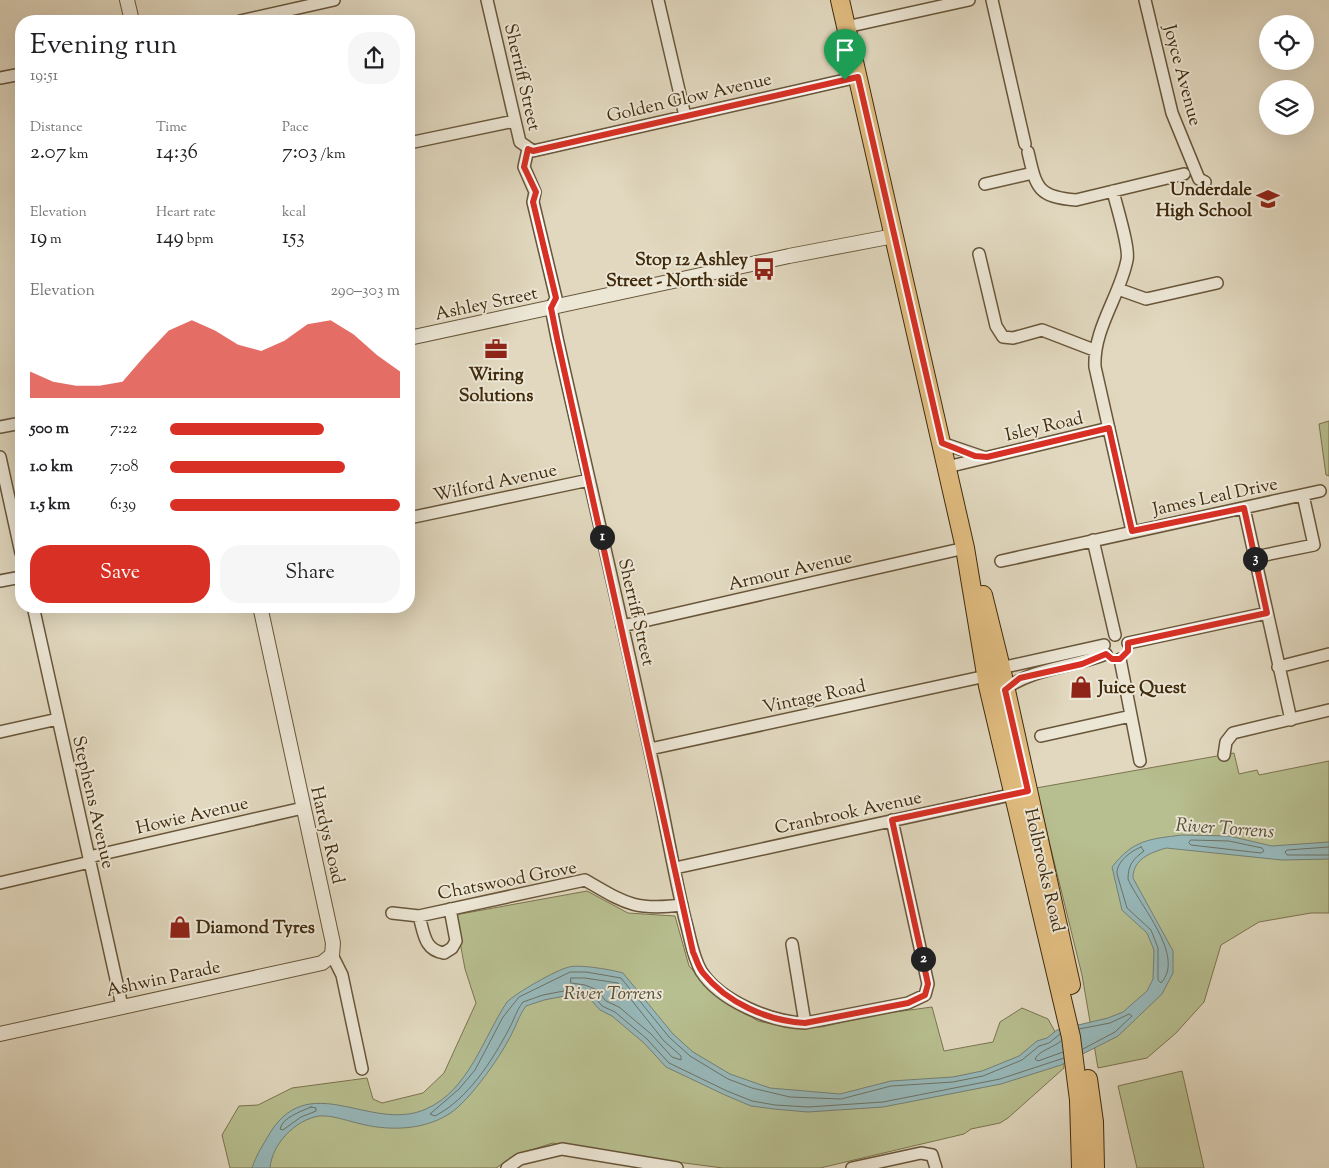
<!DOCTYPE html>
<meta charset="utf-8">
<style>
:root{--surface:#fff;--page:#f6f6f6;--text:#202124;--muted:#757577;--accent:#d93025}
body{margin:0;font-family:"Sorts Mill Goudy",serif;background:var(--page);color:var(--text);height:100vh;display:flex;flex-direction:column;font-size:19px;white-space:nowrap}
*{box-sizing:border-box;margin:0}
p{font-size:16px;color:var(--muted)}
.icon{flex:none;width:28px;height:28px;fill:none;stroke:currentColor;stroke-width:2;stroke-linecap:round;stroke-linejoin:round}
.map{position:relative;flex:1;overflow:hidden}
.side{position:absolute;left:15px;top:15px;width:400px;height:598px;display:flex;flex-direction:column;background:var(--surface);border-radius:20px;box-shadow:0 5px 20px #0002}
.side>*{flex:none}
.tools{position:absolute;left:1259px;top:15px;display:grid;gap:10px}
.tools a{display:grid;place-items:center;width:55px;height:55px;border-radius:50%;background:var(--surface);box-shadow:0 5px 20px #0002;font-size:25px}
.pin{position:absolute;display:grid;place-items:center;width:42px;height:42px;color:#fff;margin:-51px -21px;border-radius:50% 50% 50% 0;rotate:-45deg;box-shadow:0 0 5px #0007}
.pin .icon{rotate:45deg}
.km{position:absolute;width:25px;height:25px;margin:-12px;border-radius:50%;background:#222;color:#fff;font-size:14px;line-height:25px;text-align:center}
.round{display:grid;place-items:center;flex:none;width:52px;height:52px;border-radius:20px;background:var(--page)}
.overview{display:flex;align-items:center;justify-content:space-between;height:85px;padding:0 15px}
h1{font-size:28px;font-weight:600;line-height:38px}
.metrics{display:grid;grid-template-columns:repeat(3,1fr);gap:8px;height:85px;padding:5px 15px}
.metrics div{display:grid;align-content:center}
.metrics b{font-size:21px;font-weight:600}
.metrics small{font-size:14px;font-weight:400}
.metrics p{font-size:14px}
.chart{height:140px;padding:10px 15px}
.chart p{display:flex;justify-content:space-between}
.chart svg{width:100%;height:90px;margin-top:5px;fill:var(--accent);opacity:.7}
.cta{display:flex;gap:10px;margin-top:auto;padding:10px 15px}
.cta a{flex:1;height:58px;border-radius:20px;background:var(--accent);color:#fff;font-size:20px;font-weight:600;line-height:58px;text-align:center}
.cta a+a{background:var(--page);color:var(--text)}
ul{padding:0 15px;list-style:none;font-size:16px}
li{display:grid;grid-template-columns:80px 60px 1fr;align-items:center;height:38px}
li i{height:12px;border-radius:6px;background:var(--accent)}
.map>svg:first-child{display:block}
.park{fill:#b7be8f;stroke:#7c744e}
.water{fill:#97b8ba;stroke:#748075}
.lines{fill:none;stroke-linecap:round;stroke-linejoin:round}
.shore{stroke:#6c7264;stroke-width:1}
.minor-casing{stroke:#68563a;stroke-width:14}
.tertiary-casing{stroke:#68563a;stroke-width:16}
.primary-casing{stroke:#402b0d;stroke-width:20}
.minor{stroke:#ece6d5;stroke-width:11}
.tertiary{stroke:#ece6d5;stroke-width:14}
.primary{stroke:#e0bc80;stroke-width:18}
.route-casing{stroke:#fff;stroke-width:10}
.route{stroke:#d93025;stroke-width:6}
.labels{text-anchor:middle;stroke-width:4;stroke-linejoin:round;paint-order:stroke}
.street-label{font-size:18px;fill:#402b0d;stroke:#ece6d5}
.poi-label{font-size:18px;font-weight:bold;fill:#402b0d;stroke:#ece6d5;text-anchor:end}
.water-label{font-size:19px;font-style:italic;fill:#564e38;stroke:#ece6d5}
</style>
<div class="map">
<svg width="1329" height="1168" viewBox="0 0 1329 1168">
<rect width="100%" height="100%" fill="#e1d8bf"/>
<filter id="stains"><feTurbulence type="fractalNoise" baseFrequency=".004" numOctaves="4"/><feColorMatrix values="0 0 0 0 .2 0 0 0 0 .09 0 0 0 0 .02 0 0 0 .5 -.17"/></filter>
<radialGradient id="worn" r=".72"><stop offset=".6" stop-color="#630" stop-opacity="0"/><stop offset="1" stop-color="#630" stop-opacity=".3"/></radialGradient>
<!-- park -->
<path class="park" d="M1329,421V476L1326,475L1319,424Z
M1234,753L1239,774L1257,770L1259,775L1329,761V913H1311L1259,922L1221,945L1204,1002L1176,1033L1147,1058L1098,1068L1082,975L1036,788Z
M587,891L628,913L675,916L689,966L706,985L727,1002L758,1021L785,1027H822L873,1015L932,1007L944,1051L993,1042L1000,1022L1022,1008L1048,1019L1063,1046L1064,1068L1008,1118L1000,1123L971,1129L964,1134L820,1168H723L569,1148L553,1143L518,1154L496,1168H230L222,1135L239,1106L258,1105L292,1088L367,1078L373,1099L382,1103L423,1093L444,1073L476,1003L465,969L455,915Z
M1182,1071L1204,1168H1137L1118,1086Z"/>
<!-- water -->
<path class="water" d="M1182,835L1229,836L1272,846L1329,842V859L1282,860L1166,848C1150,853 1133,859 1133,878L1173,951V973L1162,994L1118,1036L1061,1065L1001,1084L883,1107L808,1112L774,1109L751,1106L725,1095L666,1067L644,1043L612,1016L600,1010L591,1000L582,996L575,994L544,1000L526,1006C520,1014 518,1021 514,1029C504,1052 470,1101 449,1114C422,1131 387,1131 357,1123C345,1120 331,1115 319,1116C295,1120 272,1144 270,1168H252C256,1156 261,1148 267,1138C307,1065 370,1134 426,1109C469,1090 483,1038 507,1002C516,993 556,970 569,967C579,964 613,970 623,973L673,1034L693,1052L730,1074L770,1088L840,1094L891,1081L953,1077L982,1071L1019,1056L1037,1041L1047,1038L1057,1030L1108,1018L1123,1012L1147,991L1153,979L1154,950L1147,933L1122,910L1112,867C1133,840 1149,839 1182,835Z"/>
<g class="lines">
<!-- shore -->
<path class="shore" d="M1191,840L1229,841L1262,848L1264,851L1261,853L1191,845L1189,843Z
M1141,847L1144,851C1133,859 1128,865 1128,879C1139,905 1186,956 1161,983L1158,980V948L1151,930L1127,908L1117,874C1116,862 1131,851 1141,847Z
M1329,847L1287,850L1285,852L1287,855H1329
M571,978H585L618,983L664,1041L681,1056V1060L672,1057L651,1034L619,1007L606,1001L597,990L585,985L571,983Z
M1079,1029L1110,1023L1129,1014L1132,1016L1115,1032L1083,1049
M1060,1034L1049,1043L1039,1046L1022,1060L983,1076L953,1082L891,1086L841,1099L790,1097L752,1088L728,1079L690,1056L669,1037L621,978L586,972H570L519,997L503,1017L475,1070L459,1089L430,1114L435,1116C468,1099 492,1061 509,1029C514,1020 516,1011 523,1002L543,995L574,989L584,991L594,996L602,1006L615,1012L647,1039L669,1063L727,1091L752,1101L775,1105L808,1107L883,1102L1000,1079L1064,1058
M1061,1041C1053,1048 1040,1050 1035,1059L1038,1061L1063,1052
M311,1107L316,1108V1111L301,1117L283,1130L280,1129C283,1117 300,1112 311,1107Z"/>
<defs>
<path id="minor" d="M487,0L520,142L533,151L858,77
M658,0L685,116
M992,0L1025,144
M1145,0L1172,113L1199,179L1205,182
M240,21L334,0
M846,27L969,0
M0,78L21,74
M409,143L514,121
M528,149L524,167L535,192L533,202L556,298L551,308L557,338C590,485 625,632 656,779C666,826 674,873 685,919C690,936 692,955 701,971C720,1001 771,1022 805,1023L908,1003L925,995L928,984L892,820
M1028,152C1036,187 1037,197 1076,200L1184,174
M985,184L1033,173
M1113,191C1116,205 1130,248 1127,260C1120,296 1093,329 1095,367L1132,531
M979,254L996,326L1003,337L1013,338L1042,330L1094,350
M1118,289L1146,299L1217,283
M0,427L21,423
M942,443L983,457
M0,457L21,553
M947,467L1109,428
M1244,508L1291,720
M409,518L589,480
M1093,540L1115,635
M1255,557L1314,545L1303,495
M1001,561L1320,491
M0,581L21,577
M33,606L122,1006
M622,626L965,548
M1128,643L1267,613
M1120,659L1140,761
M1278,667L1329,654
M996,669L1104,645
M1005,689C1033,668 1074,667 1106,654
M0,732L58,719
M1041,736L1131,716
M650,749L986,676
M1224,755L1226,742L1233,733L1329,710
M89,857L303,808
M675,868L1019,793
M0,883L90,862
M392,913L419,916L585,880C625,903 634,911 682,905
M419,916C424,933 424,950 444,953L452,948L456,941L450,909
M792,944L805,1023
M332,955L342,975L362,1069
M507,1168L520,1159L562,1149L677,1168
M852,1168L921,1153L932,1155L936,1168"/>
<path id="tertiary" d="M127,0L132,21
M409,338L789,256L894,236
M0,1034L322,963L332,955L333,943L260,606"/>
<path id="primary" d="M840,0L965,548L988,686L1071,1037L1079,1100L1081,1168
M983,595L1001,668L1071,985
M1088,1079L1094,1122L1095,1168"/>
</defs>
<!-- minor casing -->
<use href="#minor" class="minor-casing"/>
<!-- tertiary casing -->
<use href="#tertiary" class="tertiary-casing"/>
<!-- primary casing -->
<use href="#primary" class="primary-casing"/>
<!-- minor -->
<use href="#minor" class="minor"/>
<!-- tertiary -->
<use href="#tertiary" class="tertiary"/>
<!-- primary -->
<use href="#primary" class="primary"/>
</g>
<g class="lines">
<defs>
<path id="route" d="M858,77L942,443L975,456L987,457L1109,428L1132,531L1244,508L1267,613L1128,643V651L1120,659H1112L1106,654L1082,664L1020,678L1005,690L1028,791L892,820L928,984L925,995L908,1003L805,1023C768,1021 727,1003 703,973C698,967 696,958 693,952L557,338L551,308L556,298L533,202L536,192L524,167L528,149L533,151Z"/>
</defs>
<!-- route casing -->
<use href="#route" class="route-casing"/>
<!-- route -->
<use href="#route" class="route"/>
</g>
<!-- icons -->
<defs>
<symbol id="school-bare" viewBox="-9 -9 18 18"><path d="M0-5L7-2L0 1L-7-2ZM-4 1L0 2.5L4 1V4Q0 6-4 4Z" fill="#8f2418" stroke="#ece6d5" stroke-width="2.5" paint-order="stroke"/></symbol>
<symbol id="bus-bare" viewBox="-9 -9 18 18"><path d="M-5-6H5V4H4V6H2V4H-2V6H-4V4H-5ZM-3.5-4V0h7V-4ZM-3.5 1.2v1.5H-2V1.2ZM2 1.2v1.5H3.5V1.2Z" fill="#8f2418" stroke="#ece6d5" stroke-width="2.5" paint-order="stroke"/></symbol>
<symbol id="office-bare" viewBox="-9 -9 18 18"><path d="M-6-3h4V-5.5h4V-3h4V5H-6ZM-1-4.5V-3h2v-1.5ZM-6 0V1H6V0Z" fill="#8f2418" stroke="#ece6d5" stroke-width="2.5" paint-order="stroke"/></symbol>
<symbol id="shop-bare" viewBox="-9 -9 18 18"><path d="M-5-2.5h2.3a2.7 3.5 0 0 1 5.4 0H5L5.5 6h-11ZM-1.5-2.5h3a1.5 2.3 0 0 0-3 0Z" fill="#8f2418" stroke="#ece6d5" stroke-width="2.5" paint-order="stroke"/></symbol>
</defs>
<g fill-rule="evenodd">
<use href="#school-bare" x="1252" y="183" width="32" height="32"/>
<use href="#bus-bare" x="748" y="253" width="32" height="32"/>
<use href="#office-bare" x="480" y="333" width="32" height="32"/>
<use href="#shop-bare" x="1065" y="671" width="32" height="32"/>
<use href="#shop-bare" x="164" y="911" width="32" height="32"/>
</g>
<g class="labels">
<!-- street labels -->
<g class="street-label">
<text transform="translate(1183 75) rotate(75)" y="6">Joyce Avenue</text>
<text transform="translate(523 77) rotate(77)" y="6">Sherriff Street</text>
<text transform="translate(689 97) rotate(-13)" y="6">Golden Glow Avenue</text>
<text transform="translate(486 303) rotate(-12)" y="6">Ashley Street</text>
<text transform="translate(1044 426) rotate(-13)" y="6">Isley Road</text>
<text transform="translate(495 482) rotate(-12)" y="6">Wilford Avenue</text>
<text transform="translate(1215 496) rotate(-12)" y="6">James Leal Drive</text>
<text transform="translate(790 570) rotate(-13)" y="6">Armour Avenue</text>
<text transform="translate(637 612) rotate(77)" y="6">Sherriff Street</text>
<text transform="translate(814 696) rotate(-12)" y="6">Vintage Road</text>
<text transform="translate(94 802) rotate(77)" y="6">Stephens Avenue</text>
<text transform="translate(848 812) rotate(-12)" y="6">Cranbrook Avenue</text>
<text transform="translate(192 815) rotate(-13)" y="6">Howie Avenue</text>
<text transform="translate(328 835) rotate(77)" y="6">Hardys Road</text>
<text transform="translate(1045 870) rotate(77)" y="6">Holbrooks Road</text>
<text transform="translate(507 880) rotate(-11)" y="6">Chatswood Grove</text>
<text transform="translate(163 978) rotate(-12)" y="6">Ashwin Parade</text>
</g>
<!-- poi labels -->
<g class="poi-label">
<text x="1252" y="195">Underdale<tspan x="1252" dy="21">High School</tspan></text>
<text x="748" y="265">Stop 12 Ashley<tspan x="748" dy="21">Street - North side</tspan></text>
<text x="496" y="380" text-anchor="middle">Wiring<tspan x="496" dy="21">Solutions</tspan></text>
<text x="1098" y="693" text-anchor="start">Juice Quest</text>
<text x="196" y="933" text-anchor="start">Diamond Tyres</text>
</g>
<!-- water labels -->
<g class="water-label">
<text transform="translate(1225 827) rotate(4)" y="7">River Torrens</text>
<text x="613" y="999">River Torrens</text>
</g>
</g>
<rect width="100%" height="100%" filter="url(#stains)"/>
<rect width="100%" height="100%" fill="url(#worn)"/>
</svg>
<div class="tools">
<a><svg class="icon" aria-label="locate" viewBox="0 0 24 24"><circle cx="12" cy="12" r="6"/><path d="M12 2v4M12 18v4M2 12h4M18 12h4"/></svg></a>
<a><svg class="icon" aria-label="layers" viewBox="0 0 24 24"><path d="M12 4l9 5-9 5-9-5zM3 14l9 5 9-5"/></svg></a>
</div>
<div class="pin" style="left:845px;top:80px;background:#1e9e55"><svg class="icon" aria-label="arrive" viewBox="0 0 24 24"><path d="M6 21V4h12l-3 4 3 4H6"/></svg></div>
<b class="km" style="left:602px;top:537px">1</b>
<b class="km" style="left:923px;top:959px">2</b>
<b class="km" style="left:1255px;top:559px">3</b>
<section class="side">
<div class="overview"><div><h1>Evening run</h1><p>19:51</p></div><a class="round"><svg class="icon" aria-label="share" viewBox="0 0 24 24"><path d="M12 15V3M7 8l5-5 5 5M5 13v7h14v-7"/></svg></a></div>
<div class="metrics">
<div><p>Distance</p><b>2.07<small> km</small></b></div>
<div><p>Time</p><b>14:36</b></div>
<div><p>Pace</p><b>7:03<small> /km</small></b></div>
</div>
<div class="metrics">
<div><p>Elevation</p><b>19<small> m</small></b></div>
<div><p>Heart rate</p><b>149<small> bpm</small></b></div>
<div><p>kcal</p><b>153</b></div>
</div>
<div class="chart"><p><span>Elevation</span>290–303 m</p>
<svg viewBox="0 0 160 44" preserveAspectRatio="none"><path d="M0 44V31L10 36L20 38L30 38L40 36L50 23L60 11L70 6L80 11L90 18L100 21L110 16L120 8L130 6L140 13L150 23L160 31V44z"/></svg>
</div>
<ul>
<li><b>500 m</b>7:22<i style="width:67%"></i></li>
<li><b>1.0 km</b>7:08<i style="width:76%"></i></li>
<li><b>1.5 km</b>6:39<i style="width:100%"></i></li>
</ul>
<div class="cta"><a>Save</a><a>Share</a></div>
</section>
</div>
